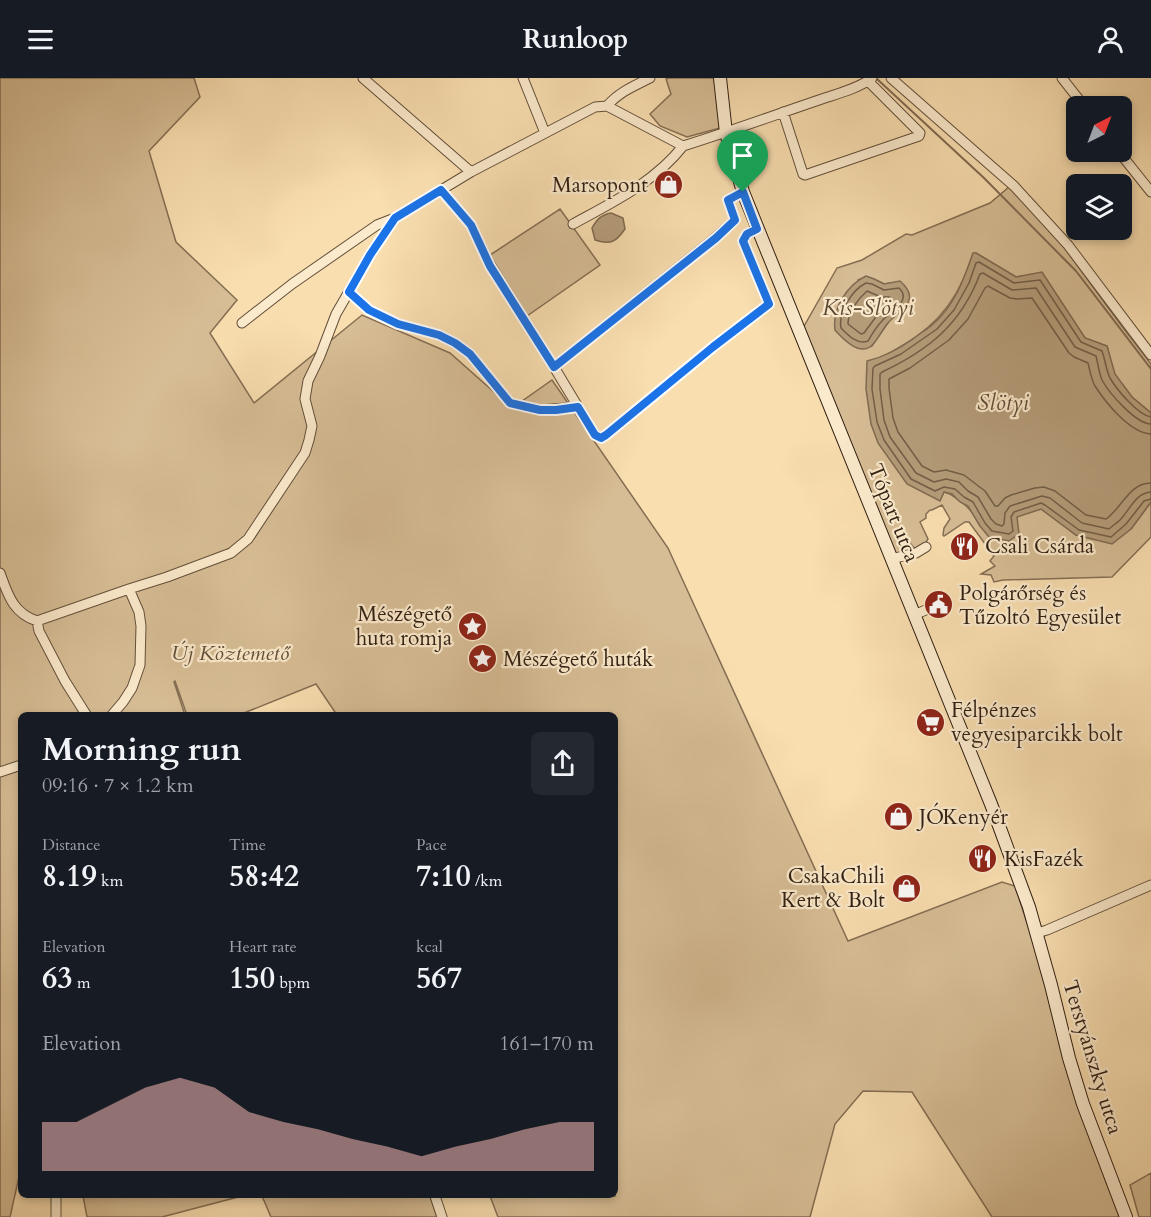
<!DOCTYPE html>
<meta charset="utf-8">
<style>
:root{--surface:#171b24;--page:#242831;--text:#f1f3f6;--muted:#9ea1a6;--accent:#c59692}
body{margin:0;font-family:Cardo,serif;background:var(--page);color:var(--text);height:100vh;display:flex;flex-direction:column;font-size:22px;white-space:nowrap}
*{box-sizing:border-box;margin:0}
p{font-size:20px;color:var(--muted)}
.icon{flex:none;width:33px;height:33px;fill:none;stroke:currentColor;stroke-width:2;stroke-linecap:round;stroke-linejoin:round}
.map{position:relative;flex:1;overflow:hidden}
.panel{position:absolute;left:18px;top:634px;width:600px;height:486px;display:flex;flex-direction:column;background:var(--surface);border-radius:9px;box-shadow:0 3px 9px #0003}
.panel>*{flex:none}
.needle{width:39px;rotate:42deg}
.controls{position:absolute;left:1066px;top:18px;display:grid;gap:12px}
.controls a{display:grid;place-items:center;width:66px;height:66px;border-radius:9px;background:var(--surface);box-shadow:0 3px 9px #0003;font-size:30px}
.pin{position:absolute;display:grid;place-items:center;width:51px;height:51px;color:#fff;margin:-62px -26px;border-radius:50% 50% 50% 0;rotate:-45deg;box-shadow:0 0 6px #0007}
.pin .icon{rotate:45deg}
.round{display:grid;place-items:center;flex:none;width:63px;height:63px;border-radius:9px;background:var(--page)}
.head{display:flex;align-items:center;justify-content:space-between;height:102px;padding:0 24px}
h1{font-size:33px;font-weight:700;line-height:45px}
.figures{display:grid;grid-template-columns:repeat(3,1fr);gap:9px;height:102px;padding:6px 24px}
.figures div{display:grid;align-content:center}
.figures b{font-size:30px;font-weight:700}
.figures small{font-size:16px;font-weight:400}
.figures p{font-size:16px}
.chart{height:168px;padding:12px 24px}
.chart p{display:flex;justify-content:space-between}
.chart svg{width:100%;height:108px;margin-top:6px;fill:var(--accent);opacity:.7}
header{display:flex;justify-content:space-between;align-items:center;height:78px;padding:0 24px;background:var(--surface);font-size:27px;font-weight:700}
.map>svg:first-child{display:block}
.green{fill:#d7bd95;stroke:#846e53;stroke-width:1.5;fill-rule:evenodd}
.water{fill:#b59d7a;stroke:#806a50;stroke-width:1.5}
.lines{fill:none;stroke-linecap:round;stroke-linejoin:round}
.shore{stroke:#725e46;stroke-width:1.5}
.stream{stroke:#806a50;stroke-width:2}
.street-casing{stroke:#624e39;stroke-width:11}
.secondary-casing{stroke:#301e11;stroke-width:14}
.street{stroke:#fbeacc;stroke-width:9}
.secondary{stroke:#fbeacc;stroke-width:12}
.route-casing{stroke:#fff;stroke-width:12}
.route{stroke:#1a73e8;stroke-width:8}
.labels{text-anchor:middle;stroke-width:4.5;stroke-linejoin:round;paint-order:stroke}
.poi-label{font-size:21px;fill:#301e11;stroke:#fbeacc;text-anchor:start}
.street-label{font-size:21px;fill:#301e11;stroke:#fbeacc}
.park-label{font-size:21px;font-style:italic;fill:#624e39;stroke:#fbeacc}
.water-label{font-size:22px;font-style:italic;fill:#5f4a36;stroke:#fbeacc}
</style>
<header><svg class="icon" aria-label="menu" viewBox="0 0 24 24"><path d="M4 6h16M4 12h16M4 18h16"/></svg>Runloop<svg class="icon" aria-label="person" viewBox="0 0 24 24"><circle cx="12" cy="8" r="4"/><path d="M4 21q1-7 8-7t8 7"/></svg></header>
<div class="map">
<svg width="1151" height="1139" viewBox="0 0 1151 1139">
<rect width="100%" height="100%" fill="#f9deb0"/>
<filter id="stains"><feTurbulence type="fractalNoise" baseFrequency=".00333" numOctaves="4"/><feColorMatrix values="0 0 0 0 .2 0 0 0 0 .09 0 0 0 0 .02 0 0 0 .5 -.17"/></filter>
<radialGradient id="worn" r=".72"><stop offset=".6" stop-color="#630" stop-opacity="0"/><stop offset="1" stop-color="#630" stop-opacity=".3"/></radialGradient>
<!-- green -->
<path class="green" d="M0,0H194L200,19L149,73L176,164L237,222L210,255L254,325L362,237L450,275L512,330L552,302L668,470L848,863L1002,804L1015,808L1122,1139H992L912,1014L863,1013L835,1046L810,1139H498L490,1118H615V638L337,637L316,606L239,637H187L175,603L174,604L185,637L21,638V1090L10,1139H0Z
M669,0H714L720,50L687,59L660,48L650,36L671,16L666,1Z
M1009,109L1057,160L1121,247L1151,286V335L1132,319L1114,296L1107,268L1085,260L1042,195L1016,199L976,175L973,176C970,184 967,194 963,202C945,242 916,262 878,281L940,422L944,414C953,416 955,420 961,424C971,431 974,437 980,448L1041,431L1076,457L1131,451L1151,424V459L1112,499L1003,502L994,504L991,497L981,496L995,488L990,483L994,478L969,444H965L944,458L943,457L944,450L950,441L942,427L932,432H930L926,436V440L920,444L928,461L919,476L910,465L901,476L894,477L803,250L837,190L862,182L906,156L912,157L990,125ZM866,199L874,201L884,206L892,205L888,245L872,268L858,202Z
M560,131L600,187L527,238L490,177Z
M1151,1095V1139H1139L1130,1107Z
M83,1118H242L162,1139H87Z
M262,1118H430L437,1139H271Z"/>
<!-- water -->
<path class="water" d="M611,135L623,140L625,151C616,164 611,167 595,162L592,150C597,141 601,137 611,135Z
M973,175H976L1016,199L1042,194L1085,260L1107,268L1115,296L1132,319L1151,335V424L1131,451L1112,466L1076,457L1041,431L1017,439L1019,456L1009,463L989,459L980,448L968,428L960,424L952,416L944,414L940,423L907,406L878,365L871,346L866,311L867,283C884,279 899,271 913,261C919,256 926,252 932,247C954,229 964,201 973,175Z
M866,198L874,201L884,206L900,203C923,223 899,232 887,246C882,252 876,265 870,269C858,277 842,260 835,252C832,231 847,207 866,198Z"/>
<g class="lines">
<!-- shore -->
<path class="shore" d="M866,205L872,206L884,212L899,210C913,223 889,234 882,243C876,249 872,256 868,263C857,267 848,257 841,250C838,234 852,212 866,205Z
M867,213L881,219H890L892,223L878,236L864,255L861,256L848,246C848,234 858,221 867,213Z
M1151,339C1138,337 1117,312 1110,300C1106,292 1105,281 1102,273L1081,264L1040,202L1014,205L979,184L976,185L969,205L954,232L937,251L901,276L875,288L873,290L872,311L877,344L884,362L911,401L935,413L944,409L955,411L964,419L973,424L985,445L992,453L1009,456L1013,453L1011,439L1014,434L1041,425L1045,427L1079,452L1111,459L1126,446L1144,423L1151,421
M1151,346C1136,346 1109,315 1102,302C1099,295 1098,286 1096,278L1075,269L1036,210L1012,212L983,195L980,196C961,246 929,272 882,294L880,296V311L884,342L890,359L916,395L934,404L946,401L959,404L968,413L978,419L991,441L996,446L1002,448L1004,446L1005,435L1010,428L1042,418L1050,420L1082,445L1109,451C1112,448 1117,445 1120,442C1130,432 1135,415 1151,414
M1151,356C1130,355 1106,325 1095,308C1091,301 1090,293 1088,285L1074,279L1069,275L1032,220L1017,221L1010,220L988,208L985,210L968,241L949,262L910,290L889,301V310L893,340L898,354L922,388L934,394L946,392L964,397L985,413L995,428H998L1005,420L1011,417L1035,410L1044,409L1055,413L1086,437L1106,441C1122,430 1129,405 1151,405"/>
<!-- stream -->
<path class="stream" d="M876,0L984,100L1076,193L1151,291"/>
<defs>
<path id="street" d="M363,0L471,94
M523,0L545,55
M891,0L1014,108L1068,167L1151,277
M1062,0L1084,28
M607,28C619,14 634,8 650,0
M783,34L803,96L805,97L919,58L920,55L868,3
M683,68C728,54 772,38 816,23C833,17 858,11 872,0
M1119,74L1151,114
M441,112L471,147L490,187L554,289L595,357L601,360L606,357L713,269L769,226L743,163L747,156L757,151
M573,146C613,124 655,104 683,68
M349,214L369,232L398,246L439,257L455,265L470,276L510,325L540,332L578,329
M242,245L292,206L377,147L395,140L471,94L595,29L607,28L683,68
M554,289L715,160L735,142L728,122L743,114
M891,481L916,475L926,469
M0,495C8,517 13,535 37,543L129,511L167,499L231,475L248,461L305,375L309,362L312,348L305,321L308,303L320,278L336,236L370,177L395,140
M914,537L935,528
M37,543L39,553L65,603L87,638
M111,638L123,624L132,610L140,587L141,548L139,534L129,511
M0,694L21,687
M1037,855L1047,852L1151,807
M435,1118L442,1139
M56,1139V1118"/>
<path id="secondary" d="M720,0L726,55L743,114L991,726L1029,829L1051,907L1069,980L1083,1026L1126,1139"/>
</defs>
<!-- street casing -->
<use href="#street" class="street-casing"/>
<!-- secondary casing -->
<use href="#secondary" class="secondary-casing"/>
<!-- street -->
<use href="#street" class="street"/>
<!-- secondary -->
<use href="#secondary" class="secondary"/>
</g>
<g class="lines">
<defs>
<path id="route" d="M441,112L471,147L490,188L554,289L716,160L735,142L728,122L743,114L757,151L747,156L743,163L769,226L713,269L606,357L601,360L595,357L578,329L556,332H540L510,325L470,276L455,265L439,257L398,246L369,232L349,214L370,177L395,140Z"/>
</defs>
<!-- route casing -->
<use href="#route" class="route-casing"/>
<!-- route -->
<use href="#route" class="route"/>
</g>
<!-- icons -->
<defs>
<symbol id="shop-disc" viewBox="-11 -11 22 22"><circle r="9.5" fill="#8f2418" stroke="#fbeacc"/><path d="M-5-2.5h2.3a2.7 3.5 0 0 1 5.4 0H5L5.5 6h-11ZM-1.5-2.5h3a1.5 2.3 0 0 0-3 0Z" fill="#fff"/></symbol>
<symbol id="restaurant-disc" viewBox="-11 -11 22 22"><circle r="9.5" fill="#8f2418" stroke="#fbeacc"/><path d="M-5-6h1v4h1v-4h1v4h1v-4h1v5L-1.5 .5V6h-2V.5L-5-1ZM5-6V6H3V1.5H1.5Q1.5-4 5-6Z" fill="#fff"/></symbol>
<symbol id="civic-disc" viewBox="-11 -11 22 22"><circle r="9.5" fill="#8f2418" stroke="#fbeacc"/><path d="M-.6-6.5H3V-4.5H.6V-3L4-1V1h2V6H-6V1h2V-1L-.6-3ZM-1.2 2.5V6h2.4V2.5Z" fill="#fff"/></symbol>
<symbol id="sight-disc" viewBox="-11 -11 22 22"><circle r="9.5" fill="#8f2418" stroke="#fbeacc"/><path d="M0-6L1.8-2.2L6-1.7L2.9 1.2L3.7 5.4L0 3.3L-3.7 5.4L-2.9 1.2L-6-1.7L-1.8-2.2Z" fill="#fff"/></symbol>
<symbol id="supermarket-disc" viewBox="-11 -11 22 22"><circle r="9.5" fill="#8f2418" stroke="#fbeacc"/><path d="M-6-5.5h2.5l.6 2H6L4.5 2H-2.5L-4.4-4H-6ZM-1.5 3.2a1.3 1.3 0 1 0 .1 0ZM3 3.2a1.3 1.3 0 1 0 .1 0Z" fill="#fff"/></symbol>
</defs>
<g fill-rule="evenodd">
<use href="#shop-disc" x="652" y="90" width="33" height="33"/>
<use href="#restaurant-disc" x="948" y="452" width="33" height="33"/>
<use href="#civic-disc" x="922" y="510" width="33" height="33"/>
<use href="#sight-disc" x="456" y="532" width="33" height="33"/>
<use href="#sight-disc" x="466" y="564" width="33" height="33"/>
<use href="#supermarket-disc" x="914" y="628" width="33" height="33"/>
<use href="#shop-disc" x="882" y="722" width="33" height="33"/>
<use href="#restaurant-disc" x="966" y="764" width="33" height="33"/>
<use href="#shop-disc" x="890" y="794" width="33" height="33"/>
</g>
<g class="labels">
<!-- poi labels -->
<g class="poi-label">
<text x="648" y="114" text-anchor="end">Marsopont</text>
<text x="985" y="475">Csali Csárda</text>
<text x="959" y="522">Polgárőrség és<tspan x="959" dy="24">Tűzoltó Egyesület</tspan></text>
<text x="452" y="543" text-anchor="end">Mészégető<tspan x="452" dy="24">huta romja</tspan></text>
<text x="503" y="588">Mészégető huták</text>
<text x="951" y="639">Félpénzes<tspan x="951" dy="24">vegyesiparcikk bolt</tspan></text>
<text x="919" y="746">JÓKenyér</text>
<text x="1004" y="788">KisFazék</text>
<text x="885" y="805" text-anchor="end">CsakaChili<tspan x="885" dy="24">Kert &amp; Bolt</tspan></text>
</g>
<!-- street labels -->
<g class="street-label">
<text transform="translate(894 435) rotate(68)" y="7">Tópart utca</text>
<text transform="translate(1093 979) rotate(73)" y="7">Terstyánszky utca</text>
</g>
<!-- park labels -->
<g class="park-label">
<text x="230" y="582">Új Köztemető</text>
</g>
<!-- water labels -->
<g class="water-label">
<text x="868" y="237">Kis-Slötyi</text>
<text x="1003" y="332">Slötyi</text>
</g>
</g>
<rect width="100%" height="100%" filter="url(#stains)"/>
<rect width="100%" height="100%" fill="url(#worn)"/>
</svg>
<div class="controls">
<a><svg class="needle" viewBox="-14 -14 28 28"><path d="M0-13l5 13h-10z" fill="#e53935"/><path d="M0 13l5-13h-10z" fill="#9ea1a6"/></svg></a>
<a><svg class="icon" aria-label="layers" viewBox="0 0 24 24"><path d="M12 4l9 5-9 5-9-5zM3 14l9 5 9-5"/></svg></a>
</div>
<div class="pin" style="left:743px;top:114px;background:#1e9e55"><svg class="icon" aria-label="arrive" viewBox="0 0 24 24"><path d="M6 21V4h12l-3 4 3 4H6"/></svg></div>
<section class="panel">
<div class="head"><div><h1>Morning run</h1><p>09:16 · 7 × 1.2 km</p></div><a class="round"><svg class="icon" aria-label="share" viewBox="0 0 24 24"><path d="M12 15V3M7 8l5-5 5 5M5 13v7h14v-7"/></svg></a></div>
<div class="figures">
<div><p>Distance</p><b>8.19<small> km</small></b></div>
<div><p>Time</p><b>58:42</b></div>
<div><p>Pace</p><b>7:10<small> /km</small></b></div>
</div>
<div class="figures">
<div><p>Elevation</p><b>63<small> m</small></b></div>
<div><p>Heart rate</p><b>150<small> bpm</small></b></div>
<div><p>kcal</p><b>567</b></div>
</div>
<div class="chart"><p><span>Elevation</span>161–170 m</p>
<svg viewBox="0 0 160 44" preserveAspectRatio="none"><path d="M0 44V24L10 24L20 17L30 10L40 6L50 10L60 20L70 24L80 27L90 31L100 34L110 38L120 34L130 31L140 27L150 24L160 24V44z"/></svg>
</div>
</section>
</div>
